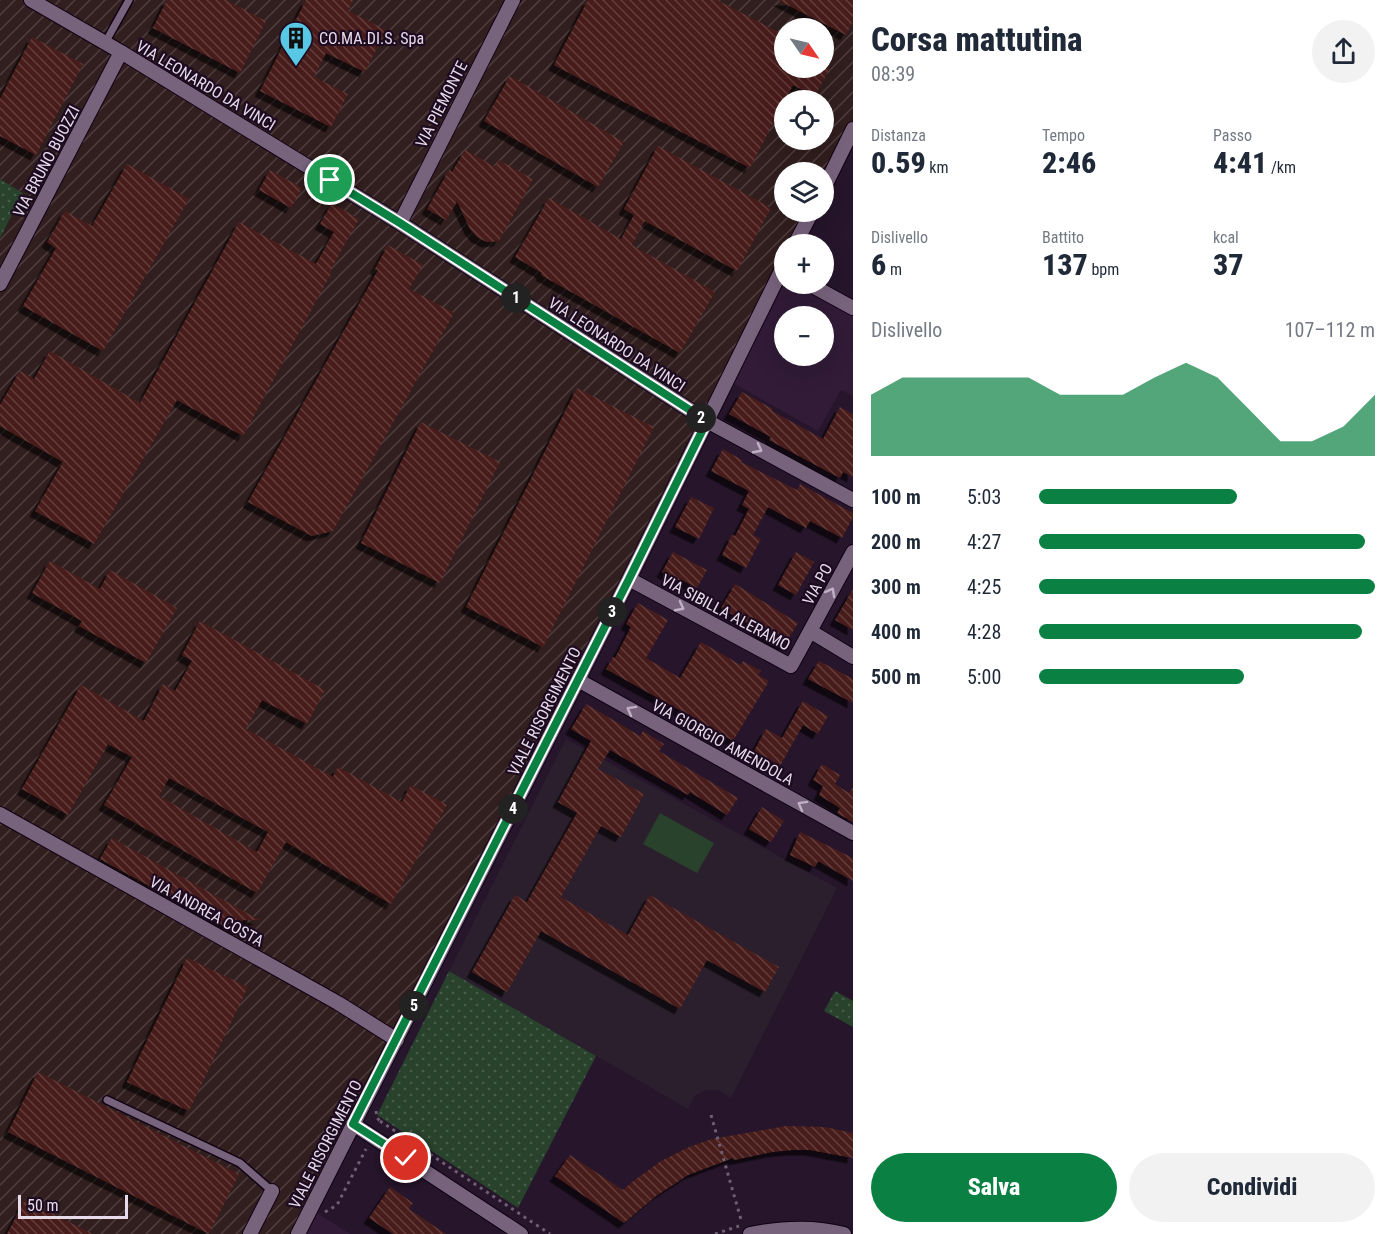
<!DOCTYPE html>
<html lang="it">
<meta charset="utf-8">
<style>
:root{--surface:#fff;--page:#f2f2f3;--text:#1f2937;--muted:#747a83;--accent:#0b8043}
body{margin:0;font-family:"Roboto Condensed",sans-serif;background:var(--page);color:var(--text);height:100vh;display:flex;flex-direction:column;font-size:22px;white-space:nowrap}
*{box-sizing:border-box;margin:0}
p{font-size:20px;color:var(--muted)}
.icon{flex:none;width:33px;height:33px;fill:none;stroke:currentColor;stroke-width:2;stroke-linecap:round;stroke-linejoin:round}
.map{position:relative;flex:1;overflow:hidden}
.sheet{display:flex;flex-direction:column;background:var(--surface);width:540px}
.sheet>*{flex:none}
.needle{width:39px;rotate:124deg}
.tools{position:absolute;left:774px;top:18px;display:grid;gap:12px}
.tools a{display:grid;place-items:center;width:60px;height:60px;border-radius:50%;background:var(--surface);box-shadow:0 6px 24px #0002;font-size:30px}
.scale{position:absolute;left:18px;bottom:15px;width:110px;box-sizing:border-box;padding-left:6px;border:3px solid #e7dbea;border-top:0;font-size:16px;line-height:21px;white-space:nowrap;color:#e7dbea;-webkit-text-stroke:4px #1d0b21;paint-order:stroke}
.pin{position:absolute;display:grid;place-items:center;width:51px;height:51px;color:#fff;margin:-26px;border:3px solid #fff;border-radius:50%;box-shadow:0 2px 6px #0007}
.km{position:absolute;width:30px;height:30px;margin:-15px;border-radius:50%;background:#222;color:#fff;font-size:16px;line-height:30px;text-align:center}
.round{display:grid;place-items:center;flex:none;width:63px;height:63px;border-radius:32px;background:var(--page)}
.overview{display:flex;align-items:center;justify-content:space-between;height:102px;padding:0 18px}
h1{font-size:33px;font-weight:800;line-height:45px}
.stats{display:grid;grid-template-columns:repeat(3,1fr);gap:9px;height:102px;padding:6px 18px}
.stats div{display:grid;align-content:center}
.stats b{font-size:30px;font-weight:800}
.stats small{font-size:16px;font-weight:400}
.stats p{font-size:16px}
.chart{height:168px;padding:12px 18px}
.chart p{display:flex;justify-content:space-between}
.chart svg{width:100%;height:108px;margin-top:6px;fill:var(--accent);opacity:.7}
.action{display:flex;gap:12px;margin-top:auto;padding:12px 18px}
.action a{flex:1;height:69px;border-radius:36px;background:var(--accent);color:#fff;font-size:24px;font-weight:800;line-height:69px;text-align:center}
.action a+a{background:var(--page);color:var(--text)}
ul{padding:0 18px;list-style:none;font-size:20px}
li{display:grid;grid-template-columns:96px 72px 1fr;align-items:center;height:45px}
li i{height:15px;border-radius:8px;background:var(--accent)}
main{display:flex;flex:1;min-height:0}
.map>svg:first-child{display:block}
.built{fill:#311b37;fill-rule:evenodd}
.industrial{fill:url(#industrial-furrows);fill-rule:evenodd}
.education{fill:#2b1f2d}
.grass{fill:url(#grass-dots)}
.garden{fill:#28422c}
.building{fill:url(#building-back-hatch);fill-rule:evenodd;filter:url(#shadow)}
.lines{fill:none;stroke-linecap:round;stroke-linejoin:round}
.lane-casing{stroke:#0f0213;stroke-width:10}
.street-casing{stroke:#0f0213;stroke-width:16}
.path{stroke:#6e5f73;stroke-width:3;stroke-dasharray:3 4.5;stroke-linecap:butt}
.lane{stroke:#78637d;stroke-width:7}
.street{stroke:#78637d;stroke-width:14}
.oneway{stroke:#c0b1c4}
.route-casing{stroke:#fff;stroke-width:12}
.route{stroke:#0b8043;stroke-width:8}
.labels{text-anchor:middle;stroke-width:4.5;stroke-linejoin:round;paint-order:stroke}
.poi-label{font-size:16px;fill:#e7dbea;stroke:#1d0b21;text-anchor:start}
.street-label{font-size:16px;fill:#e7dbea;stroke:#1d0b21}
</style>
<main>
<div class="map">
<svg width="853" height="1234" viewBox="0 0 853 1234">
<defs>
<pattern id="industrial-furrows" width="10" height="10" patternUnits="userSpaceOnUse" patternTransform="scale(1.5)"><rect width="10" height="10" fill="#311e1e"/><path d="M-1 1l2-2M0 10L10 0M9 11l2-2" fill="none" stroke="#4f3e3f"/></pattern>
<pattern id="grass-dots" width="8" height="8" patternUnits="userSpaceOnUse" patternTransform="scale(1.5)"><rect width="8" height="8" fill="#28422c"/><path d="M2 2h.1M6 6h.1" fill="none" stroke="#475d4b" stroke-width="1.8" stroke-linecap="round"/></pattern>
<pattern id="building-back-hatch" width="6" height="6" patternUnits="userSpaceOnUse" patternTransform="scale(1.5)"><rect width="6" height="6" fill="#491d1a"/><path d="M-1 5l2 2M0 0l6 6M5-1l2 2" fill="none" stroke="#633d3b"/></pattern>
<filter id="shadow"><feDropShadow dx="-5.5" dy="5.5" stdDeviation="0" flood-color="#0009"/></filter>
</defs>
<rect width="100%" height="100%" fill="#26152b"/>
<!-- built -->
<path class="built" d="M784,273V284H803L853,312V396L841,390L818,431L729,381ZM784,316H824V356H784Z
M311,1209L350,1234H298Z"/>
<!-- industrial -->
<path class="industrial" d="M0,0H853V119L824,178V172H784V212H807L790,244H784V255L294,1234H0V238L23,193L0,179ZM784,28H824V68H784ZM784,100H824V140H784Z"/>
<!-- education -->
<path class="education" d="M566,739L837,888L731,1098L718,1090H706L699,1093L694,1097L688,1109L449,971Z"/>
<!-- grass -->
<path class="grass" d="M0,179L23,193L0,238Z
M449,971L596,1056L518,1208L377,1115Z
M835,991L853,1001V1027L824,1011Z"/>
<!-- garden -->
<path class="garden" d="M660,813L714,843L697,873L643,844Z"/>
<!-- building -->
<path class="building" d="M167,0H226L266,21L240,73L153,28Z
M306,0H353L348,11L386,30L365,72L326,53L314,77L348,94L331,127L260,91Z
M588,0H717L784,35V68H830L815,96L793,85L750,168L554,65Z
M778,0H853V21L846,35Z
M32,37L83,64L36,155L0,136V99Z
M510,76L624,142L598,187L484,121Z
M658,146L771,208L737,271L645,221L632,245L715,292L680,353L541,275L542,273L515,257L549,198L621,239L634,215L624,209Z
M465,150L495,167L499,160L533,179L499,241L487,242L477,237L470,229L457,201L446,220L427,209L449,170L452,172Z
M127,164L189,199L103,351L23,306L56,248L47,242L65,211L92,226Z
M270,170L302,188L291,208L259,190Z
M332,203L359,219L330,271L332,272L243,436L177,400L94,544L35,511L63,462L0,426V405L20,371L34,379L50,351L140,403L239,222L316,264L334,232L320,224Z
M388,245L423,265L409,289L454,313L333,531L312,536L248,502L378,270L375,269Z
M577,388L654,427L543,647L466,607Z
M742,392L773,409L772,411L823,439L840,407L853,414V477L843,472L840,478L769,440L771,437L729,414Z
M421,422L500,462L440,583L361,543Z
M723,449L742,460L741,462L797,490L800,484L853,513V517L842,538L810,521L806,528L768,507L753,535L761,539L746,568L722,555L732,535L735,536L749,509L742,505L749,491L711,471Z
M691,497L714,508L699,539L675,527Z
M673,552L707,570L697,588L682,580L681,582L662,572Z
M796,552L814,562L796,595L778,585Z
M50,561L100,589L110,570L177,608L146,663L79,626L82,621L32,593Z
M735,584L798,623L784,646L760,632L761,631L721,608Z
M853,589V630L835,620Z
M638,603L668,620L646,658L680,678L701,642L741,665L743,661L761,671L758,675L769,681L733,741L683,711V712L606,669L613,657L615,658L631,627L626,624Z
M200,621L325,690L307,724L262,700L246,729L333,777L338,767L402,802L411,785L447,805L391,904L286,842L257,893L104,805L132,757L108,744L68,815L22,789L81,685L144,721L163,684L175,691L192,661L182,655ZM169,778L268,832L257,852L159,796Z
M819,661L853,679V703L808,679Z
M803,701L828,716L818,734L803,725L780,766L754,751L766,729L782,738Z
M586,704L640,736L643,731L664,744L659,751L738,798L727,815L690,792L688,795L610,750L598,769L644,794L621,837L601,826L561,897L628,935L650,895L779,967L765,992L707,960L680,1009L541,931L507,992L472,972L515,895L527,902L577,813L558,802L591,741L571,729Z
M822,764L840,775L835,784L849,793L853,787V822L837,813L840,808L819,795L823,786L813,780Z
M762,807L784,821L771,842L749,829Z
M800,832L853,858V881L818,861L815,867L790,855Z
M112,838L247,913L260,920H243L236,933L100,859Z
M187,958L248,987L189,1111L127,1082Z
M38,1072L239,1174L209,1234L8,1132Z
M786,1126L825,1127L853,1133V1158L810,1150H792L772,1152L734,1160L733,1158L688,1175L656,1196L624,1223L555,1176L570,1155L623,1190L632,1182L661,1161L689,1147L712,1139Z
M390,1187L413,1203L409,1209L446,1234H393L369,1218Z
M25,1200L93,1234H7Z"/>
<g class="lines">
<defs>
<path id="lane" d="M105,43L129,0
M107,1100L240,1163L272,1191"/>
<path id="street" d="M31,0L121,52L400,223L707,421L853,500
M824,188L853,129
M400,223L513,0
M795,244L812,212
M0,284L121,52
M809,284L853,308
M629,579L791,666L853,552
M810,631L853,657
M578,680L853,833
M0,814L338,1003L397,1040
M353,1124L521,1234
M250,1234L272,1191
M298,1234L629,579L784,265
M750,1234C780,1228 814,1226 844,1234"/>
</defs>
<!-- lane casing -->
<use href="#lane" class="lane-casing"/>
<!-- street casing -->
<use href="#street" class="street-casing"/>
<!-- path -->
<path class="path" d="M376,1111L377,1118L380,1121L379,1124
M711,1115L742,1223
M380,1121L550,1234
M325,1212L337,1205L366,1149
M715,1234L739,1226"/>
<!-- lane -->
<use href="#lane" class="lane"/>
<!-- street -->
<use href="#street" class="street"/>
</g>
<!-- one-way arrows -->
<defs><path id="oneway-chevron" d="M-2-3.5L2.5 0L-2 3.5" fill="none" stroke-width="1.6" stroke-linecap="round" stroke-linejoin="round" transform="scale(1.5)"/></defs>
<g class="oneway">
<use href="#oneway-chevron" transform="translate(758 449) rotate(28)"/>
<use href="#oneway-chevron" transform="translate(831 592) rotate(-61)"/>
<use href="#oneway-chevron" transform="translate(680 607) rotate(28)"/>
<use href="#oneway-chevron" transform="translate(631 710) rotate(-151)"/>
<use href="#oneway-chevron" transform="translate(802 805) rotate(-151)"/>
</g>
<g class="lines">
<defs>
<path id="route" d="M330,180L400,223L707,421L629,579L353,1124L406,1158"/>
</defs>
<!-- route casing -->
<use href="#route" class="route-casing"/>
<!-- route -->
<use href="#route" class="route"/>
</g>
<!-- icons -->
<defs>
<symbol id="building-pin" viewBox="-11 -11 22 30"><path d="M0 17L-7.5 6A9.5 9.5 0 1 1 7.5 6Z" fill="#59c8e5" stroke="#1d0b21"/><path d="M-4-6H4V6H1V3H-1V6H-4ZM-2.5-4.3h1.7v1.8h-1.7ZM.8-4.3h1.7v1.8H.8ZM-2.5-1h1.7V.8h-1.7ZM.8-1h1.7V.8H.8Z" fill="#111"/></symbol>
</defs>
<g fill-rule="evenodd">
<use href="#building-pin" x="277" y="19" width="38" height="52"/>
</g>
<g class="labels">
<!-- poi labels -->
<g class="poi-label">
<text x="319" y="44">CO.MA.DI.S. Spa</text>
</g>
<!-- street labels -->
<g class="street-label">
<text transform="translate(206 85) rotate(31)" y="6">VIA LEONARDO DA VINCI</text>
<text transform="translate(441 104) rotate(-63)" y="6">VIA PIEMONTE</text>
<text transform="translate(46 161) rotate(-62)" y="6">VIA BRUNO BUOZZI</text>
<text transform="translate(617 344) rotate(33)" y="6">VIA LEONARDO DA VINCI</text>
<text transform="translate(817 584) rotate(-61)" y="6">VIA PO</text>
<text transform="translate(726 612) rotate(28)" y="6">VIA SIBILLA ALERAMO</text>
<text transform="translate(544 711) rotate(-63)" y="6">VIALE RISORGIMENTO</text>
<text transform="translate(723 742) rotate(29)" y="6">VIA GIORGIO AMENDOLA</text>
<text transform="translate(207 911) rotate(29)" y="6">VIA ANDREA COSTA</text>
<text transform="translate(325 1144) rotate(-63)" y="6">VIALE RISORGIMENTO</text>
</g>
</g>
</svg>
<div class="tools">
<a><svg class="needle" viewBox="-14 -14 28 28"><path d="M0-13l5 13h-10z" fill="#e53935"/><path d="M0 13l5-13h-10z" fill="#747a83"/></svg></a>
<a><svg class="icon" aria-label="locate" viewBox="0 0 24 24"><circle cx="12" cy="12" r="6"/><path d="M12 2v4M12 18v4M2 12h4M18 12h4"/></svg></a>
<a><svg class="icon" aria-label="layers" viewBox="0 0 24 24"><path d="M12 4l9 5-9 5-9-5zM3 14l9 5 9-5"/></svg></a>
<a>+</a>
<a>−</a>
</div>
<div class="scale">50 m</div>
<div class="pin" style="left:330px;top:180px;background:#1e9e55"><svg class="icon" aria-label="arrive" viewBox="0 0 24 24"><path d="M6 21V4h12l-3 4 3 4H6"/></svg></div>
<div class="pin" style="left:406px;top:1158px;background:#d93025"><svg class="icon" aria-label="check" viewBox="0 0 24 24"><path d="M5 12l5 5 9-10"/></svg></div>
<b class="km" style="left:516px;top:298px">1</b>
<b class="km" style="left:701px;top:418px">2</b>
<b class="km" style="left:612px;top:612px">3</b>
<b class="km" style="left:513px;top:809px">4</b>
<b class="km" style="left:414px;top:1006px">5</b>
</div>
<section class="sheet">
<div class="overview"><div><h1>Corsa mattutina</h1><p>08:39</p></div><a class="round"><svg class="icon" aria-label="share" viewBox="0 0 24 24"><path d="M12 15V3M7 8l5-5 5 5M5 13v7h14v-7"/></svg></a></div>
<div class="stats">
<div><p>Distanza</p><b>0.59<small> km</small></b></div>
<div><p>Tempo</p><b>2:46</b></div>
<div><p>Passo</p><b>4:41<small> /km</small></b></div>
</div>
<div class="stats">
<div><p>Dislivello</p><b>6<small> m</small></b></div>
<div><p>Battito</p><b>137<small> bpm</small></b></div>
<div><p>kcal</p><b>37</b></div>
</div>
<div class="chart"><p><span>Dislivello</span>107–112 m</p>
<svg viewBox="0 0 160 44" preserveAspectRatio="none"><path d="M0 44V19L10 12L20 12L30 12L40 12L50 12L60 19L70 19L80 19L90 12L100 6L110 12L120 25L130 38L140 38L150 32L160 19V44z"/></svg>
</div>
<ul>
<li><b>100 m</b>5:03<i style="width:59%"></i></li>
<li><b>200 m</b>4:27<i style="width:97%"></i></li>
<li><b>300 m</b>4:25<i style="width:100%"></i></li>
<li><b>400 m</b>4:28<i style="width:96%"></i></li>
<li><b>500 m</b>5:00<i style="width:61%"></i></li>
</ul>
<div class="action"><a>Salva</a><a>Condividi</a></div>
</section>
</main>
